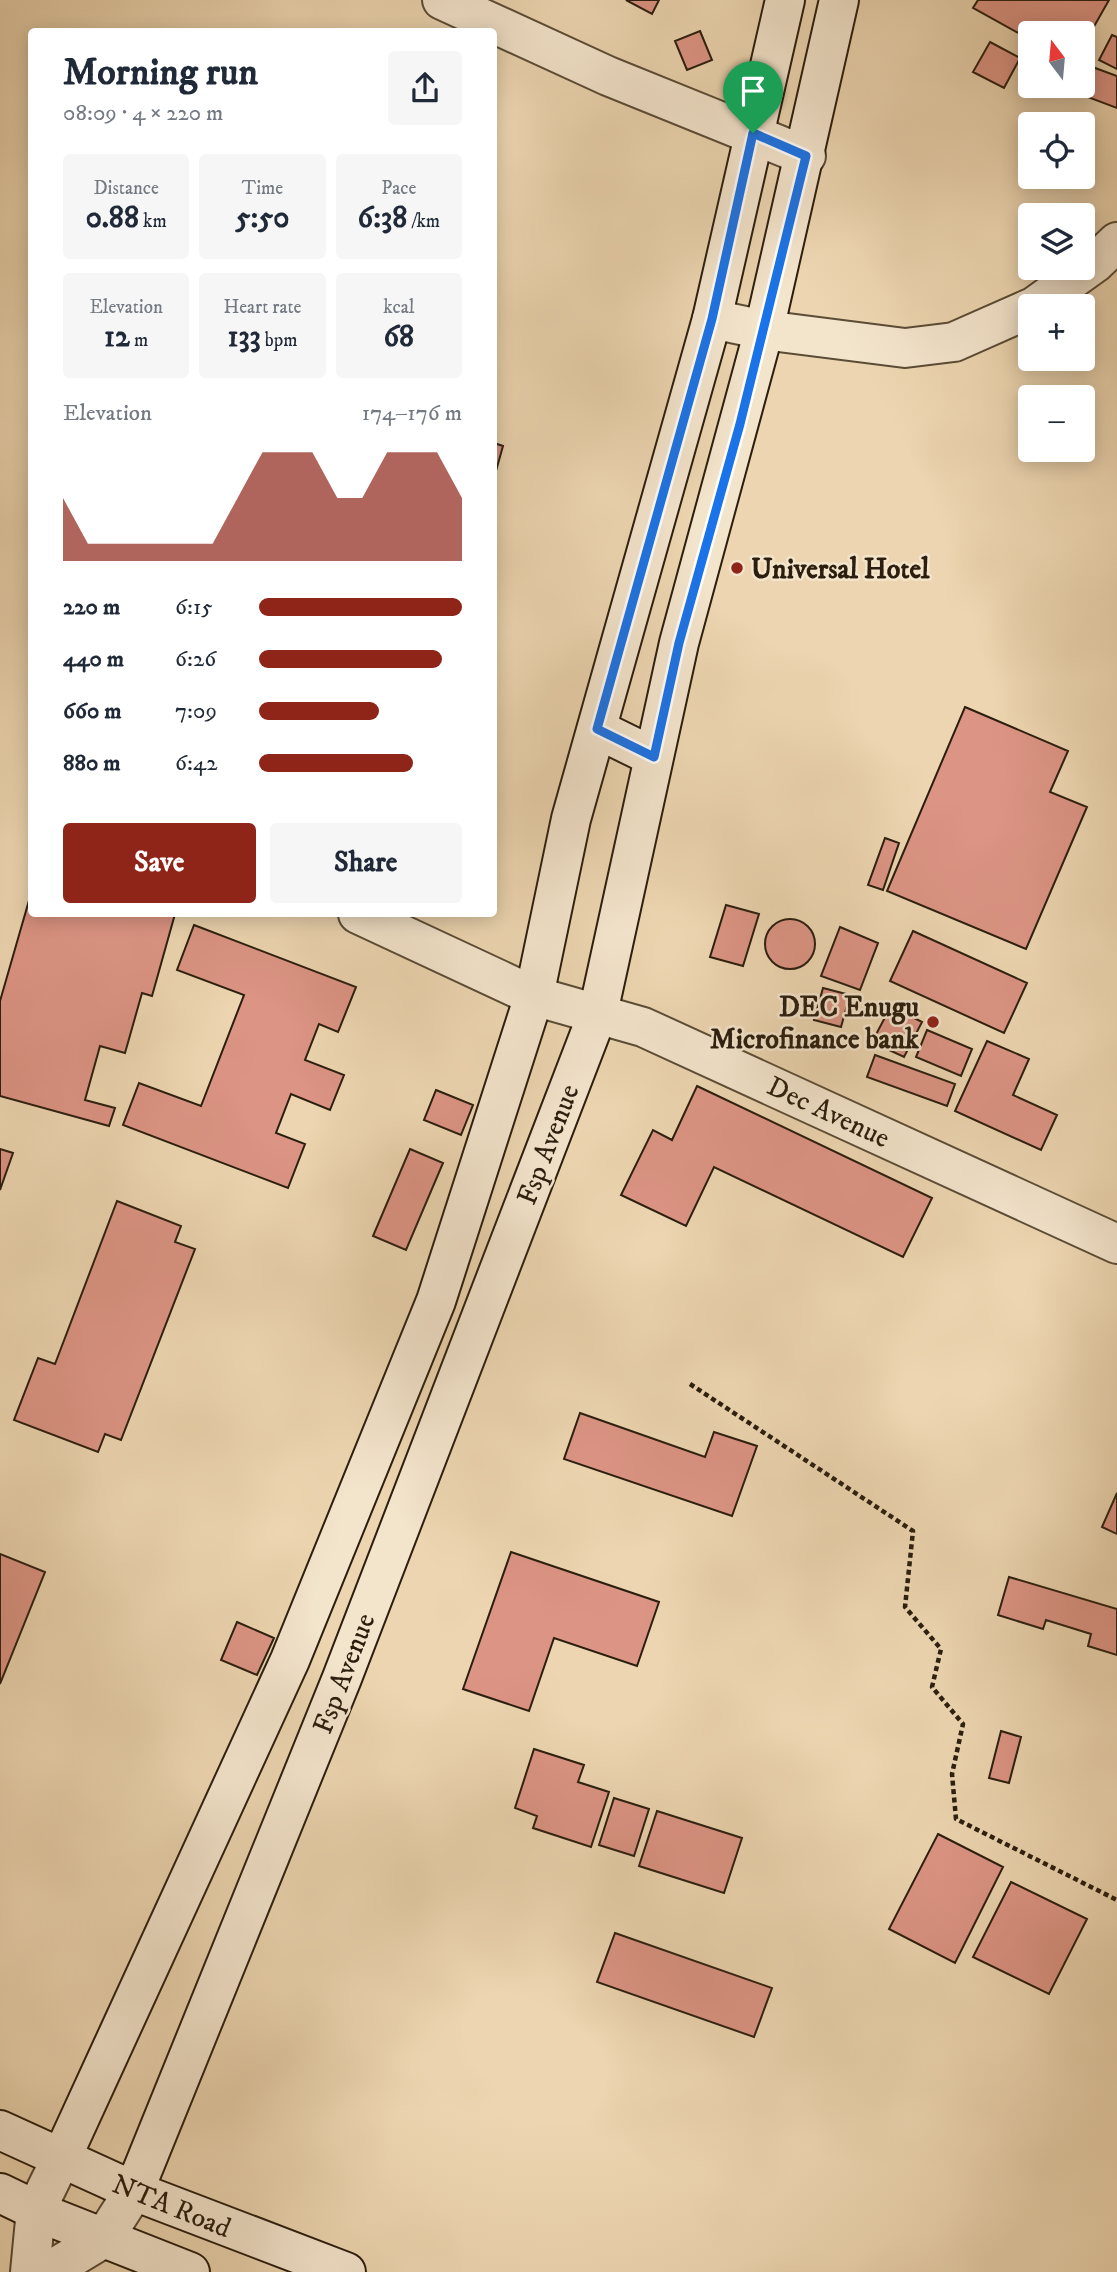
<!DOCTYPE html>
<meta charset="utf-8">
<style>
:root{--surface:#fff;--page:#f6f6f7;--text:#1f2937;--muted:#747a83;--accent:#8f2418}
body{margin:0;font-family:"IM FELL DW Pica",serif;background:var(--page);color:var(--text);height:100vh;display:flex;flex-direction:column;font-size:26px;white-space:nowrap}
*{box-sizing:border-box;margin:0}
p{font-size:23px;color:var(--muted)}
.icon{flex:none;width:38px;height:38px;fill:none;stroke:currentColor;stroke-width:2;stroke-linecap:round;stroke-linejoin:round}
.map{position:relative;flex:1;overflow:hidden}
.details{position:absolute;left:28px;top:28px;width:469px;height:889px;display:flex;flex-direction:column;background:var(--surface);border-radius:7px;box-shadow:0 4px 18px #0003}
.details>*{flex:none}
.needle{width:46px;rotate:344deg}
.fabs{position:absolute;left:1018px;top:21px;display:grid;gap:14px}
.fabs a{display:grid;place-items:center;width:77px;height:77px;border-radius:7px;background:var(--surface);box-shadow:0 4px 18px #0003;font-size:35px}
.pin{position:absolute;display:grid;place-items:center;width:60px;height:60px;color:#fff;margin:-72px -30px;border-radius:50% 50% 50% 0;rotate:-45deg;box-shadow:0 0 7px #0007}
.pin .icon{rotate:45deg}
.round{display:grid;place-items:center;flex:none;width:74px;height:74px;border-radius:7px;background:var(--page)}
.headline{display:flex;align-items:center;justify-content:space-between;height:119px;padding:0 35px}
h1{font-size:38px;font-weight:700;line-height:52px}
.figures{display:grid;grid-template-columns:repeat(3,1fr);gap:10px;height:119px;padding:7px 35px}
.figures div{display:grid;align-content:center;border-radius:7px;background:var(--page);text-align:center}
.figures b{font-size:30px;font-weight:700}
.figures small{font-size:19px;font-weight:400}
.figures p{font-size:19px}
.chart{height:196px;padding:14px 35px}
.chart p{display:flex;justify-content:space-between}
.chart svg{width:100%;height:126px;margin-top:7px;fill:var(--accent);opacity:.7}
.action{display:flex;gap:14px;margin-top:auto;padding:14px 35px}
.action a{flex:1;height:80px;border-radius:7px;background:var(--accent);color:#fff;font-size:28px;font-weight:700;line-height:80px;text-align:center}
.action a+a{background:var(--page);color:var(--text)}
ul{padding:0 35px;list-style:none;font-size:23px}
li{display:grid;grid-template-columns:112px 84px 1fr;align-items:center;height:52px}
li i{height:18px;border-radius:9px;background:var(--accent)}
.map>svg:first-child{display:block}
.building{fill:#dc9484;stroke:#2b1e0e;stroke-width:2}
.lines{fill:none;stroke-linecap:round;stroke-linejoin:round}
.street-casing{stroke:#5b4c36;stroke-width:42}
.secondary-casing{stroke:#2b1e0e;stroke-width:42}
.path{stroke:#2b1e0e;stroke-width:4.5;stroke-dasharray:5 3.5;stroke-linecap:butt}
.street{stroke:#f3e4cc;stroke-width:38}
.secondary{stroke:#f3e4cc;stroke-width:38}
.route-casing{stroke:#fff;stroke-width:14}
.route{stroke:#1a73e8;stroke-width:9}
.poi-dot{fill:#8f2418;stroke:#f3e4cc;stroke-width:2.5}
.labels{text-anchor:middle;stroke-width:5;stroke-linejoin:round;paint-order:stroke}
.poi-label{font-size:28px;font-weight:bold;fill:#2b1e0e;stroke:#f3e4cc;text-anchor:start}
.street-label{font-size:28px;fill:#2b1e0e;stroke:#f3e4cc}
</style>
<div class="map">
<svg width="1117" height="2272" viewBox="0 0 1117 2272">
<rect width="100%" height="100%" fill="#ecd5b0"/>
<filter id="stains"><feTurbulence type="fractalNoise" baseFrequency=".00286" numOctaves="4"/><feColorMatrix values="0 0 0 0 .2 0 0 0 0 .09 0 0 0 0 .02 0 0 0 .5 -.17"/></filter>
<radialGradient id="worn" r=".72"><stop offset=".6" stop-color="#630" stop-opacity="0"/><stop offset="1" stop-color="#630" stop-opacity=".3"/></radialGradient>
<!-- building -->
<path class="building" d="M626,0H659L652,14Z
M978,0H1109L1083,46V33H1031V40L973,8Z
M700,31L712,60L687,70L675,41Z
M1112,35L1117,37V69L1099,60Z
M990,42L1020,58L1004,88L973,72Z
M1087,65L1117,76V108L1077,93L1080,86H1083Z
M494,443L503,446L494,478Z
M965,707L1068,751L1050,792L1087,807L1026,949L887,891Z
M885,838L899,843L883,890L868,885Z
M32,890V914H175L152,996L142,993L125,1053L100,1046L85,1100L115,1108L109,1126L0,1096V1001Z
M726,905L759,914L743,966L710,957Z
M765 944a25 25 0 1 1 50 0a25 25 0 1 1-50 0Z
M194,925L356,987L338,1032L319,1024L305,1060L344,1075L330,1110L291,1094L276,1133L305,1144L288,1188L123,1125L139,1083L201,1106L244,995L177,970Z
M840,927L878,943L860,990L821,976Z
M913,931L1027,983L1004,1033L890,981Z
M823,988L850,995L841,1027L814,1020Z
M891,1006L922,1022L904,1057L872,1042Z
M927,1030L972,1049L961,1076L916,1057Z
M987,1041L1029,1059L1013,1095L1057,1115L1041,1150L955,1111Z
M875,1055L955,1084L947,1106L867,1077Z
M697,1086L932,1198L903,1257L714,1167L686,1226L621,1195L653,1130L672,1140Z
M436,1090L473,1105L461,1135L424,1120Z
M0,1149L13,1153L0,1190Z
M410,1149L443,1163L406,1250L373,1236Z
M117,1201L181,1226L175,1242L195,1249L121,1440L105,1434L98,1452L14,1420L38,1358L55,1364Z
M580,1413L705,1457L714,1432L757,1446L732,1516L564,1459Z
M1117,1493V1534L1102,1527Z
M511,1552L659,1602L637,1666L554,1638L529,1711L463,1689Z
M0,1554L45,1572L0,1684Z
M1009,1577L1117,1609V1655L1088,1646L1091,1634L1046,1620L1043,1629L998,1615Z
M237,1622L274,1638L257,1675L221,1660Z
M1001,1731L1021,1737L1009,1783L989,1778Z
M534,1749L584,1765L578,1782L609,1792L591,1847L533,1828L537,1816L515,1808Z
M614,1798L649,1809L634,1856L599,1845Z
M657,1811L742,1838L724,1893L639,1866Z
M938,1834L1003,1867L955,1963L889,1929Z
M1011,1882L1087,1919L1049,1994L973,1957Z
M615,1933L772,1988L754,2037L597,1982Z"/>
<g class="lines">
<defs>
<path id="street" d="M442,0L608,76L806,156
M1035,306L1095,263L1117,242
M712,319L764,330L905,348L954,342L1031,308
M358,914L534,996L643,1027L1117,1244
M30,2272L36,2210L61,2159
M48,2272L104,2238L134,2191"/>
<path id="secondary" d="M597,729L654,757
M0,2130L134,2191L346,2272
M61,2159L290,1660L436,1301L534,996L571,819L712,319L785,0
M134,2191L342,1678L598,1013L679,643L764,330L839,0
M0,2193L48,2216L190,2272"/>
</defs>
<!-- street casing -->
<use href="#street" class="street-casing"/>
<!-- secondary casing -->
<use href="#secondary" class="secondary-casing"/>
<!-- path -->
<path class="path" d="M690,1384L913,1531L905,1607L941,1649L932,1687L963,1724L952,1774L956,1819L1117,1900"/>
<!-- street -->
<use href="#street" class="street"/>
<!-- secondary -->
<use href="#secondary" class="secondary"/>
</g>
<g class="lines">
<defs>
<path id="route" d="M753,133L806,156L740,424L679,643L654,757L597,729L712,319Z"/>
</defs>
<!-- route casing -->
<use href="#route" class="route-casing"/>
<!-- route -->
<use href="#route" class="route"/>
</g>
<!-- markers -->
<g class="poi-dot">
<circle cx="737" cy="568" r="7"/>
<circle cx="933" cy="1022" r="7"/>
</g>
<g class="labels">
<!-- poi labels -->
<g class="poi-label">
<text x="751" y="578">Universal Hotel</text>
<text x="919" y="1016" text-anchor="end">DEC Enugu<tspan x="919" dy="32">Microfinance bank</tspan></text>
</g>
<!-- street labels -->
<g class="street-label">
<text transform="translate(829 1111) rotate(25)" y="10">Dec Avenue</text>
<text transform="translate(547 1144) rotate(-69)" y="10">Fsp Avenue</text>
<text transform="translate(343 1673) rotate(-69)" y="10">Fsp Avenue</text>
<text transform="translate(172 2205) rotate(22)" y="10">NTA Road</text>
</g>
</g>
<rect width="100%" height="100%" filter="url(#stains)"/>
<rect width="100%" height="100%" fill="url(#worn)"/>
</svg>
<div class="fabs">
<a><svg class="needle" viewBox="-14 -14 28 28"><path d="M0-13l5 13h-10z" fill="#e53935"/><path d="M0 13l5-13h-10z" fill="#747a83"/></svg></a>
<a><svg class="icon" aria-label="locate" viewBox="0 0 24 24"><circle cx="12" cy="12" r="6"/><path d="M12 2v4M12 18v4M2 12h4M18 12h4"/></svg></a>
<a><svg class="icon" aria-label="layers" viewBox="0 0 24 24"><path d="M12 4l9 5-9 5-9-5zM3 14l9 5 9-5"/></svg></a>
<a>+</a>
<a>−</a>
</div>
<div class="pin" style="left:753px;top:133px;background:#1e9e55"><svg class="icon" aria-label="arrive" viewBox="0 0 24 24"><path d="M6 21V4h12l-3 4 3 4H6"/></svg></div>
<section class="details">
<div class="headline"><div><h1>Morning run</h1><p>08:09 · 4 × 220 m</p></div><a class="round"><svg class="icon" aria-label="share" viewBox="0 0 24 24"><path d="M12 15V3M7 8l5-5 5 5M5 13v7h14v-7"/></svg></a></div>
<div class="figures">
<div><p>Distance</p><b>0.88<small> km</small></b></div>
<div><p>Time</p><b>5:50</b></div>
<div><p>Pace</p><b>6:38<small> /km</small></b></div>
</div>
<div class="figures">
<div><p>Elevation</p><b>12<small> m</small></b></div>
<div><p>Heart rate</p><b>133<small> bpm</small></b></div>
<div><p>kcal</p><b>68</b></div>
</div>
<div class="chart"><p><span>Elevation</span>174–176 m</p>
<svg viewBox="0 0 160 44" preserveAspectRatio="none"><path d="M0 44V22L10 38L20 38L30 38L40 38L50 38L60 38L70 22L80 6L90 6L100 6L110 22L120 22L130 6L140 6L150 6L160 22V44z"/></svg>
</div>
<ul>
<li><b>220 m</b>6:15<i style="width:100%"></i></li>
<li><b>440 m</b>6:26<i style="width:90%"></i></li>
<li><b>660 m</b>7:09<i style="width:59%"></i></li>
<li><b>880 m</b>6:42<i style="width:76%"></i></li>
</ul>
<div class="action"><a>Save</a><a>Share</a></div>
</section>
</div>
